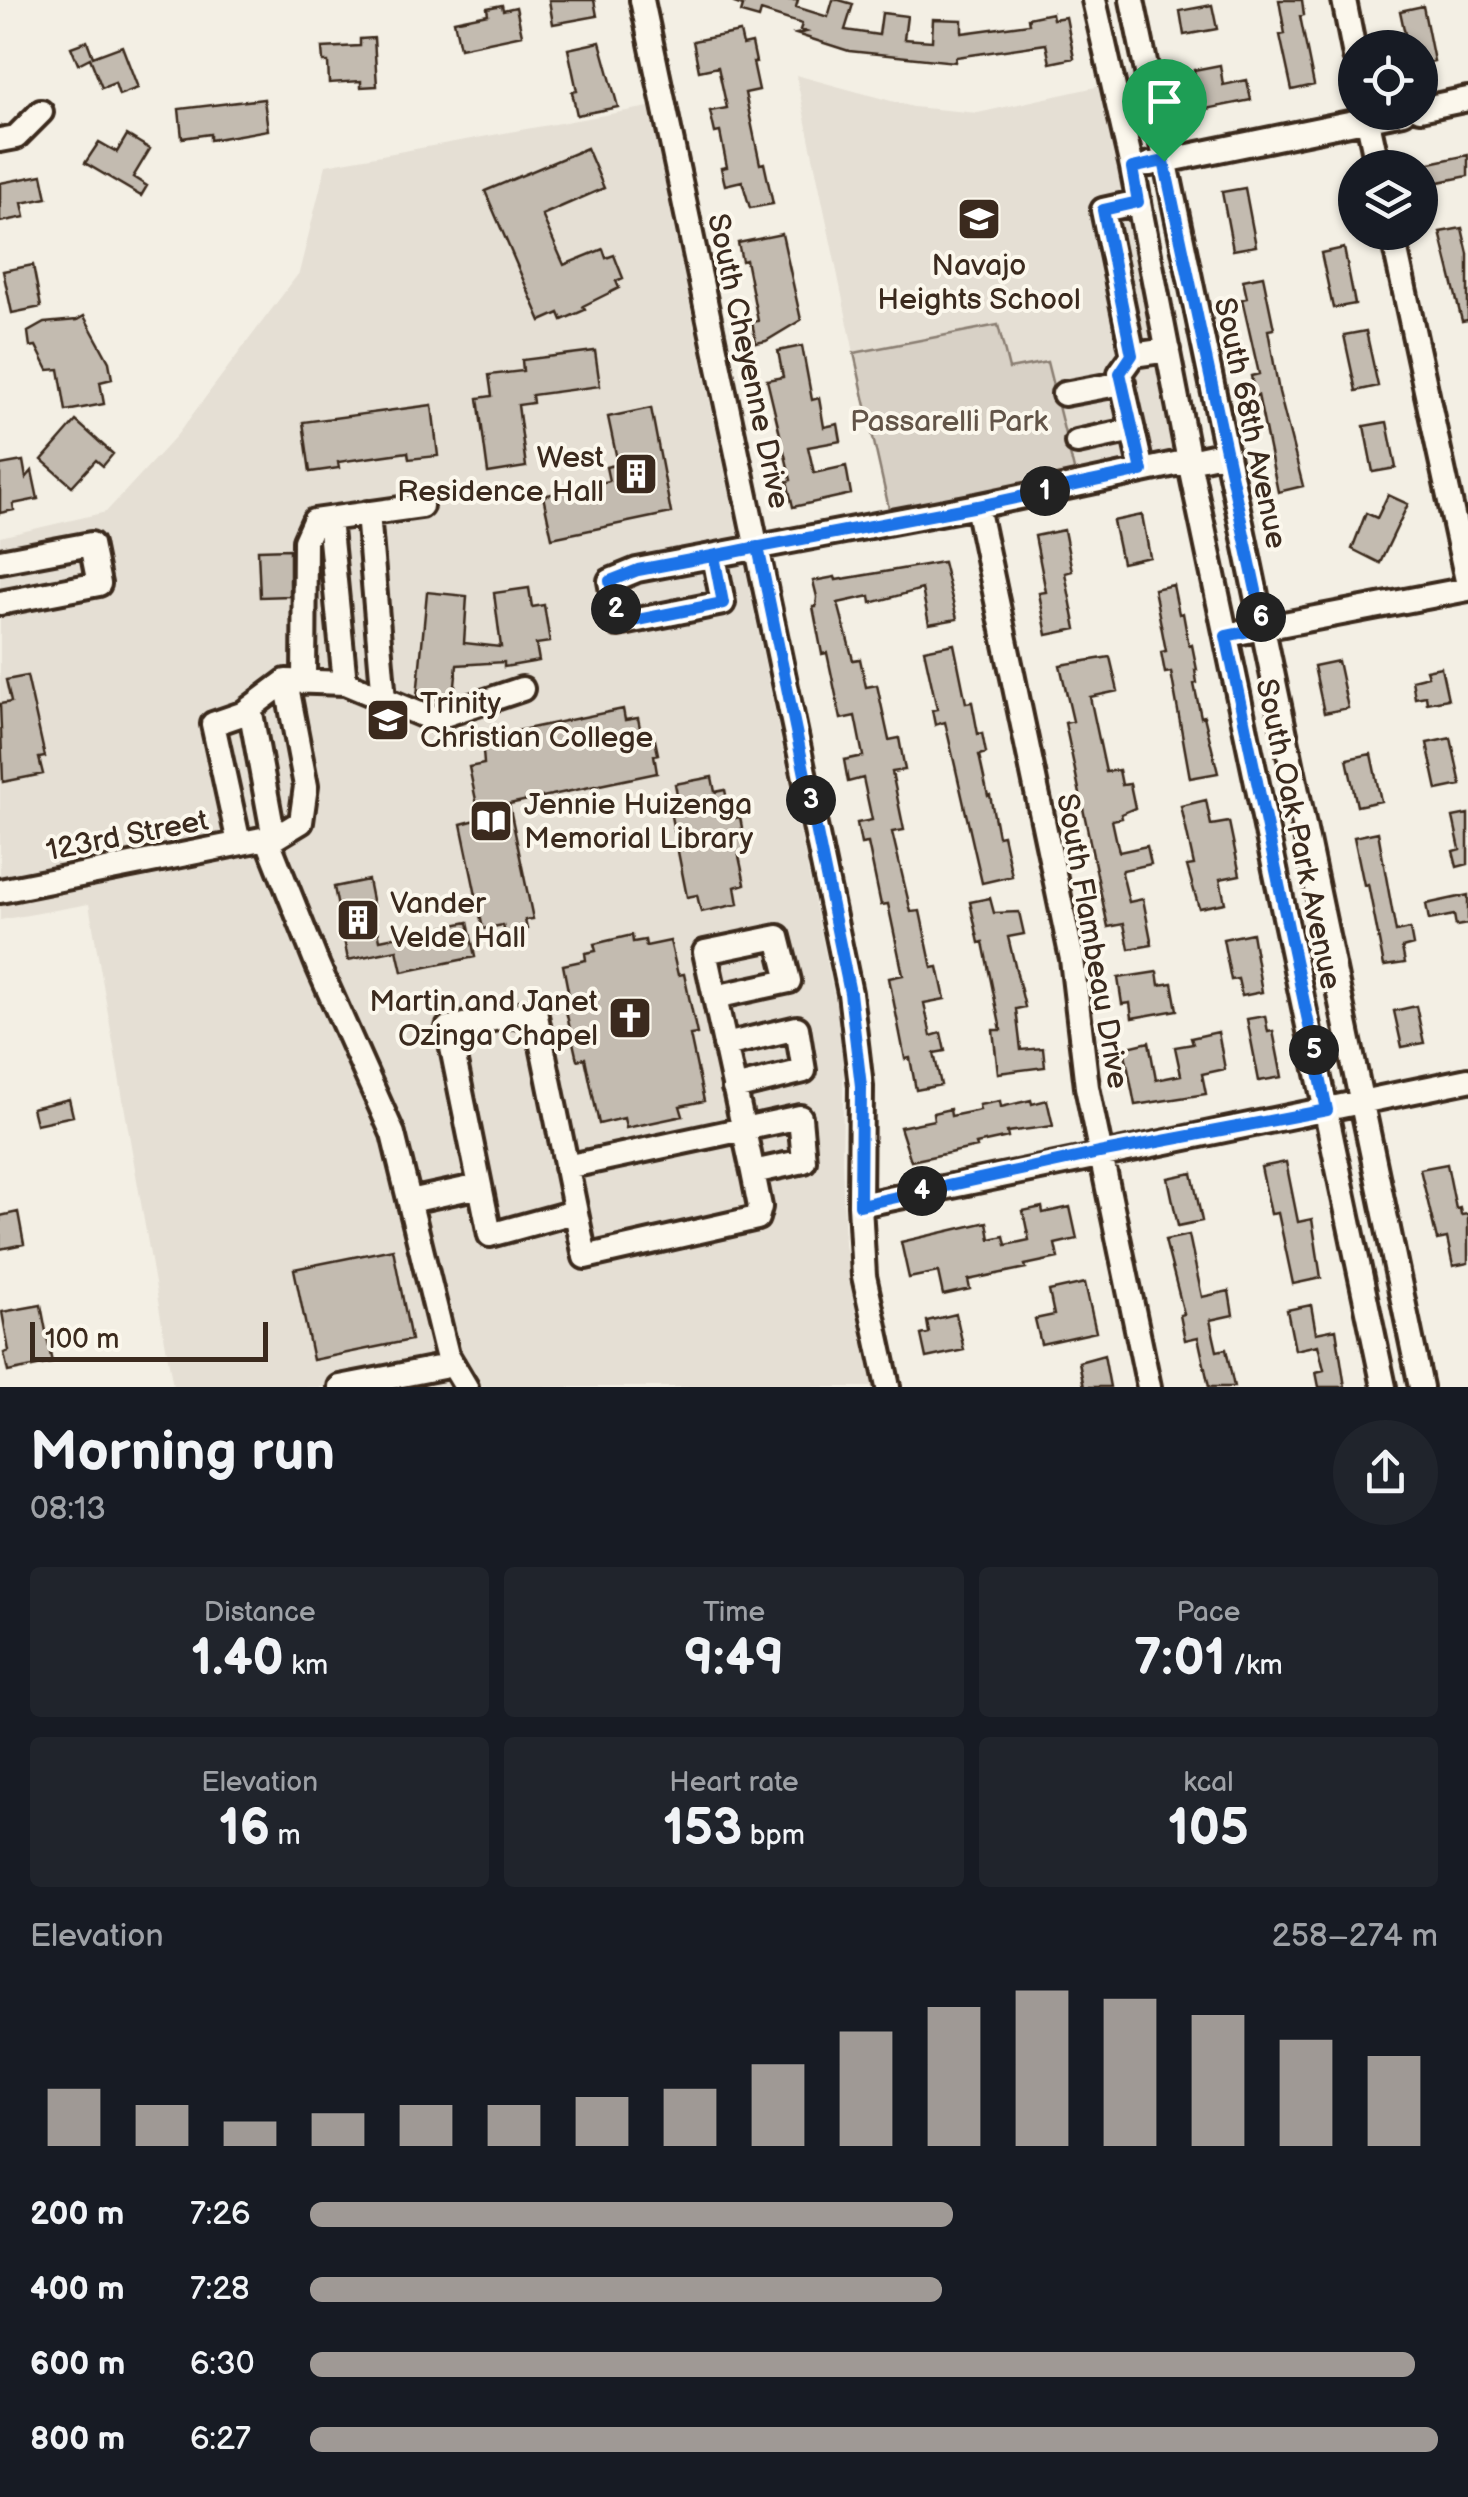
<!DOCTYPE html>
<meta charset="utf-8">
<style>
:root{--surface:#171b24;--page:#20242c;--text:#f1f3f6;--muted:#9ea1a6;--accent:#9f9995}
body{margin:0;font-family:"Balsamiq Sans",sans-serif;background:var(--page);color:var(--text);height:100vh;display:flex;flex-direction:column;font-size:38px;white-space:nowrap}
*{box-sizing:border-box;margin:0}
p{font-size:32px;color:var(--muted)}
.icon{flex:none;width:55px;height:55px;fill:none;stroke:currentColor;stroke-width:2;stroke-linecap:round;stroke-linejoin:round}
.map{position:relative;height:1387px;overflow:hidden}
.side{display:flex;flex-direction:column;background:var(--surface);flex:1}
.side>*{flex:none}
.fabs{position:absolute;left:1338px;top:30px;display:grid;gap:20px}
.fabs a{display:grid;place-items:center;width:100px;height:100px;border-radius:50%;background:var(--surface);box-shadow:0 2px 8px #0004;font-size:50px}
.scale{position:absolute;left:30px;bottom:25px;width:238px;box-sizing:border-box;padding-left:10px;border:5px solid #3b2a1e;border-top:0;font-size:28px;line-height:35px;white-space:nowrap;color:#3b2a1e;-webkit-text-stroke:8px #fbf7ec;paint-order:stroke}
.pin{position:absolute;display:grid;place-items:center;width:85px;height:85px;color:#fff;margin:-102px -42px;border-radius:50% 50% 50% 0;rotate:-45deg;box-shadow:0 0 10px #0007}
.pin .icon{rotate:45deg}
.km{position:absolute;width:50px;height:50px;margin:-25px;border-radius:50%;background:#222;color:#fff;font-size:28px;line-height:50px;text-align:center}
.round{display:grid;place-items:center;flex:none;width:105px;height:105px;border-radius:52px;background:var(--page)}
.summary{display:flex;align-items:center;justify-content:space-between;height:170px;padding:0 30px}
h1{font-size:55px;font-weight:800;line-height:75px}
.stats{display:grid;grid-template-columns:repeat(3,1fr);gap:15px;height:170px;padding:10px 30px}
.stats div{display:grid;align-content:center;border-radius:10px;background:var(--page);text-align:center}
.stats b{font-size:50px;font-weight:800}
.stats small{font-size:28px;font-weight:400}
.stats p{font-size:28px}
.chart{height:280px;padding:20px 30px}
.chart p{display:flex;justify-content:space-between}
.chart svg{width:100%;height:180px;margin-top:10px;stroke:var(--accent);stroke-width:6}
ul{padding:0 30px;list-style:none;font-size:32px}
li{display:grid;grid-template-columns:160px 120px 1fr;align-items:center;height:75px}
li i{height:25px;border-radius:12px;background:var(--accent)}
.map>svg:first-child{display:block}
.built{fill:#e5dfd4}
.green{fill:#d8d1c6;stroke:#8a7e72;stroke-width:2.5}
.building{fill:#c3bbb0;stroke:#3b2a1e;stroke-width:2.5}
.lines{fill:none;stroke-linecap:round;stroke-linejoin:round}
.minor-casing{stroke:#3b2a1e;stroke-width:30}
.minor{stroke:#fbf7ec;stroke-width:22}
.route-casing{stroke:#fff;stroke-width:20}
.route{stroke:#1a73e8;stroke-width:12}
.labels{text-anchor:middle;stroke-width:8;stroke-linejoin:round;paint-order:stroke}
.poi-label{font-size:30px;fill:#3b2a1e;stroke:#fbf7ec;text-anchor:start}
.street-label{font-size:30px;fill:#3b2a1e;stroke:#fbf7ec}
.park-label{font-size:30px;fill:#625448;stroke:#fbf7ec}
</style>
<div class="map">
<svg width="1468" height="1387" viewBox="0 0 1468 1387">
<rect width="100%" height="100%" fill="#f3efe4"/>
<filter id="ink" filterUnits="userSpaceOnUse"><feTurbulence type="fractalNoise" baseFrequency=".01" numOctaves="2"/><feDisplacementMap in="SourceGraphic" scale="20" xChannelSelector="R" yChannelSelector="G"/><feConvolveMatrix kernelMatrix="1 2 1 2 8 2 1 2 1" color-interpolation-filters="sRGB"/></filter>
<g filter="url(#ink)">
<!-- built -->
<path class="built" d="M796,75L913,107L978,113L1105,85L1179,451L1075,474L1047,362L1008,370L998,325L854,353Z
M649,107L844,1043L842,1161L845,1245L877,1387H173L89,904L0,920V537L106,512L177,435L299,273L326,165Z"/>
<!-- green -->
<path class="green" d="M998,325L1009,369L1047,362L1075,474L890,513L854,353Z"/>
<!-- building -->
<path class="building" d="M549,0H594L597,16L553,24Z
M735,0H798L796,7L828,17L833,0H839L853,4L845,30L879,35L882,13L907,16L904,39L932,41L933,19L962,20V33L1029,24L1028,18L1052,13L1053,19L1066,17L1074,58L1050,63L1046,44L956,57L955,62L849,51L796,34L806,32L800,30L802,24L761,11L759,18L741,13L743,6L734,3Z
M1279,0H1302L1304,15L1300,16L1314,85L1292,90L1280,35L1285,34Z
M502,5L503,10L516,7L522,35L460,48L454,21L488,14L487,8Z
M1212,5L1217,29L1184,35L1180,11Z
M1423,6L1434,61L1420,64V48H1408L1400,11Z
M740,32L743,45L752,43L756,62H753L759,90L745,93L760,164L764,163L773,204L750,208L742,181L725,185L721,168L727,167L720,132L715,133L710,111L727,108L718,67L699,71L693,41Z
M374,38L377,86L361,87V81L329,83L328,62H323L322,48L360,46V39Z
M87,41L93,57L122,46L138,88L119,95L115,83L102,88L90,58L78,64L71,47Z
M600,42L618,107L577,115L572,92L577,91L568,49Z
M1220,65L1223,85L1247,80L1251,100L1201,110L1194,70Z
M264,99L268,130L210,140V134L182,138L179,109Z
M127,135L150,149L133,177L147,186L141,196L85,163L99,142L117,152Z
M587,148L604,188L542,215L564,265L603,249L606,258L614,255L623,278L616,281L619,288L583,306L585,310L562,320L559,313L541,321L485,191Z
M1468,155V176L1429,184L1425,164Z
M42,175L47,198L22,203L25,217L0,222V183Z
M1245,188L1256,246L1233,250L1222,192Z
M1462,228L1468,254V320L1462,321L1440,232Z
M782,234L801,320L766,341L756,343L752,322L758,321L752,290L746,260L742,261L738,243Z
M1344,248L1355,304L1333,308L1321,253Z
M33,265L41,307L12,313L3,271Z
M1263,276L1274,329L1268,330L1279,392L1303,486L1278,492L1258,395L1255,396L1251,376L1259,374L1242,299L1247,298L1243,280Z
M84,316L109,362L112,379L100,382L104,404L66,411L59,369L48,370L36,346L30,347L28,332L44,323L77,320Z
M1366,331L1378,386L1356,391L1344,335Z
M802,346L812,400L819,398L824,427L838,424L841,441L808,447L814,473L846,466L851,494L793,507L787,481L791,480L767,380L783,377L778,351Z
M595,351L600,386L532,395L533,403L518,405L526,467L488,473L478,398L492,396L489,375L523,371L522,360Z
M432,405L438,456L409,459L408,452L338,462L339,468L310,472L303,422Z
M651,408L671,513L552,538L543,496L609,481L606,467L618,464L608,417Z
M76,421L113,454L103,466L96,460L72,486L42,460Z
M1387,422L1396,468L1373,472L1364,426Z
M23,461L26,478L32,471L38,499L13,504L14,510L0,513V465Z
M1388,495L1408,504L1380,563L1352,549L1366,513L1377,518Z
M1142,515L1150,557L1122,563L1113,521Z
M1064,530L1072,571L1065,573L1076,629L1047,635L1039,593L1046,592L1035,536Z
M290,549V596L260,597L258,550Z
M943,562L957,619L929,624L922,589L871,603L870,596L838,603L853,660L860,659L866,687L877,685L889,740L899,738L905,770L892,772L904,830L892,832L911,912L920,911L932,968L938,967L945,999L924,1003L931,1036L941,1033L945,1051L934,1053L941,1085L916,1090L910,1058L905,1059L889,978L903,975L888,904L881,905L868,843L861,844L857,823L872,820L863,778L848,782L844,760L863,756L855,716L841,719L827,653L822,654L813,607H816L817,597L813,581L835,577L836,580Z
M1173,585L1179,614L1183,613L1189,646L1192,645L1197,670H1195L1197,683L1194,684L1201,717L1204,716L1218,773L1190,778L1171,672L1165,673L1161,652L1166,651L1154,589Z
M529,588L532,607L544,605L550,642L536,644L539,661L504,667V662L457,665L454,696L440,700L417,697L427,592L467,596L464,643L501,647L494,593Z
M954,644L966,703L972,702L978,734L982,733L986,753L979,755L988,796L990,795L998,836L1003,835L1012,876L982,883L945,722L935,725L932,710L937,709L924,650Z
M1110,657L1118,691L1090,697L1106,772L1119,770L1122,785L1130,784L1135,808L1121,814L1122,818L1112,820L1119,852L1147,846L1151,864L1123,870L1122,873L1129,902L1143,899L1152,945L1129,949L1124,924L1108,927L1065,723L1073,721L1060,665Z
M1338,661L1348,708L1324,713L1314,666Z
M1441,667L1448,699L1427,703L1426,696L1415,698L1412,680L1428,676L1426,670Z
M27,676L45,757L39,758L43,774L3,782L0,704L11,702L6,680Z
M623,709L625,720L638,718L641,733L653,731L658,754L654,755L657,773L509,804L533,919L525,920L527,929L505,934L503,925L483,929L461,824L480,819L469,767L484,764L482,738Z
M1451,738L1461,785L1437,790L1427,743Z
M1371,754L1381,801L1357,806L1347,759Z
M712,777L715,792L725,790L731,819L740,817L747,855L739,856L745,884L735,887L738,904L701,912L697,895L687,897L668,801L678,799L675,784Z
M1206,800L1211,825L1229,822L1240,875L1220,879L1225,903L1199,908L1187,866L1194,865L1181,806Z
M1468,814V864L1457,867L1453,851L1460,849L1453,817Z
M1378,832L1396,932L1410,929L1413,945L1402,948L1405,963L1384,966L1368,884L1364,885L1354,837Z
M368,880L380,940L468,922L475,957L402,972L397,950L348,960L334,887Z
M1468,895V924L1456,926L1454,915L1429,920L1426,904Z
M990,898L994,913L1019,912L1024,934L1008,937L1025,1007L1016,1009L1021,1050L1043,1048L1045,1067L998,1073L993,1030H1001L983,942L979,943L970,902Z
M1252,933L1262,992L1242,996L1238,979L1231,980L1223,939Z
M632,935L633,942L645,940L646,946L670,941L678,975L684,974L697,1034L690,1035L704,1101L680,1106L683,1116L626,1128L624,1118L599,1124L585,1058L577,1060L564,1002L570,1001L563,965L586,960L585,953L596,951L594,944Z
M1157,972L1159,985L1172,983L1177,1010L1132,1018L1130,1003L1122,1004L1118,978Z
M1416,1006L1424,1043L1402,1047L1394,1011Z
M1265,1016L1268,1032L1273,1031L1282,1077L1259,1081L1247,1019Z
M1218,1032L1225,1069L1202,1074L1206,1094L1135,1105L1124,1048L1149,1042L1156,1080L1181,1075L1175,1047L1193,1044L1191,1038Z
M69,1099L73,1116L36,1124L32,1108Z
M1031,1100L1032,1104L1047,1100L1053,1126L1007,1132L1008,1137L976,1144L977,1147L911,1161L900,1127L934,1120L933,1113L950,1109L951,1116L980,1110L979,1105L1000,1101L1001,1107Z
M1286,1162L1298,1222L1312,1219L1321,1278L1293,1284L1278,1213L1271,1214L1261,1167Z
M1447,1164L1456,1209L1460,1208L1461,1215L1468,1214V1263L1453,1266L1447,1238L1437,1240L1420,1169Z
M1192,1173L1202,1221L1178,1226L1168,1178Z
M1042,1207L1043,1213L1070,1207L1077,1239L1055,1244L1058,1258L1025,1265L1026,1268L968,1280L970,1289L943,1295L938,1272L909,1278L901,1242L987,1222L990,1239L1004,1236L1006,1245L1029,1240L1023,1211Z
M18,1212L24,1244L0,1249V1216Z
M1189,1235L1202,1297L1229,1291L1233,1315L1210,1320L1217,1351L1226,1349L1234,1387H1209L1198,1337L1185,1340L1180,1315L1184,1314L1165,1240Z
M393,1249L411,1340L313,1360L294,1269Z
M1085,1283L1096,1332L1041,1344L1035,1319L1054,1315L1049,1291Z
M41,1305L52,1363L8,1372L4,1353L9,1351L2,1312Z
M1311,1305L1316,1333L1336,1329L1345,1387H1319L1316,1372L1324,1370L1318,1345L1295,1350L1287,1310Z
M956,1314L964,1350L926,1358L921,1335L929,1333L927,1321Z
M1104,1355L1110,1387H1084L1079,1362Z"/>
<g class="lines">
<defs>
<path id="minor" d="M642,0L850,993L861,1086L860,1205L864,1276L888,1387
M1094,0L1132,167L1189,461L1384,1387
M1132,0L1421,1387
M1344,0L1355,56
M1420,109L1468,99
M1366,112L1378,168
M0,140L16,137L41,112
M1150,164L1403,112
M1139,202L1103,210L1133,355L1168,350
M1392,232L1468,585
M1133,355L1120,373L1142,471
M1064,394L1123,383
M1077,442L1133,430
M977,506L1072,959L1087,1087L1149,1387
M368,513L384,700
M329,519L345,683
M714,556L723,603L618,624L610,581L637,570L977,506L1227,453
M0,561L91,544L99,584L0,603
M1226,635L1468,589
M304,681L305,541L314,521L421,506
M250,708L274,838
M268,842L301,822L306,786L286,681
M239,843L213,724L242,714L286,681L345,683L432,719L522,689
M0,891L267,838L318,966L393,1134L447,1355L466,1387
M715,997L789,981L778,937L705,952L753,1172
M725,1045L797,1028L804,1071L734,1088
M566,1167L800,1117L804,1161L753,1172L760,1207L757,1218L585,1257L535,1011L448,1028L490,1235L574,1212
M410,1201L480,1186
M860,1205L1468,1080
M340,1387L453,1365"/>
</defs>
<!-- minor casing -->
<use href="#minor" class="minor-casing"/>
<!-- minor -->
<use href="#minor" class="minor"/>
</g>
</g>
<g class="lines" filter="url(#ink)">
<defs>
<path id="route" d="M1164,161L1132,168L1138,202L1103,210L1132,355L1120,373L1142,471L978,506L638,570L610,581L618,624L723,603L714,556L758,547L850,993L861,1086L860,1205L1099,1153L1327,1110L1226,636L1264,628L1164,161"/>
</defs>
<!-- route casing -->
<use href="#route" class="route-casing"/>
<!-- route -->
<use href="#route" class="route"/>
</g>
<!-- icons -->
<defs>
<symbol id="school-square" viewBox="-11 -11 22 22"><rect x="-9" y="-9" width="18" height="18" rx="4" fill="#3b2a1e" stroke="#fbf7ec"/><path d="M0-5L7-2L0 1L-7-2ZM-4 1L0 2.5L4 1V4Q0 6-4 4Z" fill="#fff"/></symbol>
<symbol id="building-square" viewBox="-11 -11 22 22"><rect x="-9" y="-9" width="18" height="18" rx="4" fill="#3b2a1e" stroke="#fbf7ec"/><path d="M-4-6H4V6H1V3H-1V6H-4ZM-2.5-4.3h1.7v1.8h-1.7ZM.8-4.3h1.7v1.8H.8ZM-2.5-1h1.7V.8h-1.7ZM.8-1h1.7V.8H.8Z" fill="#fff"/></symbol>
<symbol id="university-square" viewBox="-11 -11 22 22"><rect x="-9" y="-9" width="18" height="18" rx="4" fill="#3b2a1e" stroke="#fbf7ec"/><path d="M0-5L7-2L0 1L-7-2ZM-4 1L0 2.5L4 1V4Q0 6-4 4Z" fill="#fff"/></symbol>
<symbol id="library-square" viewBox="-11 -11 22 22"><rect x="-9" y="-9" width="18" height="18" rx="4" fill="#3b2a1e" stroke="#fbf7ec"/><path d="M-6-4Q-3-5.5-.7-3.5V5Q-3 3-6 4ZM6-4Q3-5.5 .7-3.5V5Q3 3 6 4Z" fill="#fff"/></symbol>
<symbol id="church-square" viewBox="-11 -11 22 22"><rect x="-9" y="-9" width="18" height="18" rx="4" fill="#3b2a1e" stroke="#fbf7ec"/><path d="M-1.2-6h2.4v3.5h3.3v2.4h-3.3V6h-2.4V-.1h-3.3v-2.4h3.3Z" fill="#fff"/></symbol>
</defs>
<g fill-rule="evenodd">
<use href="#school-square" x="954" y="194" width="50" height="50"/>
<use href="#building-square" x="611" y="449" width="50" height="50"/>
<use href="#university-square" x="363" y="695" width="50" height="50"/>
<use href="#library-square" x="466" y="796" width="50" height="50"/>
<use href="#building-square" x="333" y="895" width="50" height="50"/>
<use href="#church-square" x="605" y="993" width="50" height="50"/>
</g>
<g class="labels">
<!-- poi labels -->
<g class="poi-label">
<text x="979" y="275" text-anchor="middle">Navajo<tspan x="979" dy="34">Heights School</tspan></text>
<text x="604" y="467" text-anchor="end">West<tspan x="604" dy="34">Residence Hall</tspan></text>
<text x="420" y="713">Trinity<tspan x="420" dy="34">Christian College</tspan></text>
<text x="524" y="814">Jennie Huizenga<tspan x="524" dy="34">Memorial Library</tspan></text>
<text x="390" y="913">Vander<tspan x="390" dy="34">Velde Hall</tspan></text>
<text x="598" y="1011" text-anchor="end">Martin and Janet<tspan x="598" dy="34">Ozinga Chapel</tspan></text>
</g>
<!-- street labels -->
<g class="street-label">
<text transform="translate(749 361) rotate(78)" y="10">South Cheyenne Drive</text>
<text transform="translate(1251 423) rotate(78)" y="10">South 68th Avenue</text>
<text transform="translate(1299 834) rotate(78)" y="10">South Oak Park Avenue</text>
<text transform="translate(127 835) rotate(-11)" y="10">123rd Street</text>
<text transform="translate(1093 941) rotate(80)" y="10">South Flambeau Drive</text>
</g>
<!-- park labels -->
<g class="park-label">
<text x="949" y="431">Passarelli Park</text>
</g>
</g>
</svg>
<div class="fabs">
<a><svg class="icon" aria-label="locate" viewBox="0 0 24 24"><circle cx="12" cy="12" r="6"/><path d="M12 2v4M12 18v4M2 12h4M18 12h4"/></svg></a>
<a><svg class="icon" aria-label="layers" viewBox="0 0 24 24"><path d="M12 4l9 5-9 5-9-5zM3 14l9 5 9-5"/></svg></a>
</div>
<div class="scale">100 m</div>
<div class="pin" style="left:1164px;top:161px;background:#1e9e55"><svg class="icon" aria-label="arrive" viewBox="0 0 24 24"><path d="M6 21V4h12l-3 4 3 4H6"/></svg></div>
<b class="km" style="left:1045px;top:491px">1</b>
<b class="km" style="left:616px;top:609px">2</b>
<b class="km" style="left:811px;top:800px">3</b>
<b class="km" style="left:922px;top:1191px">4</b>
<b class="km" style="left:1314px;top:1050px">5</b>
<b class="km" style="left:1261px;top:617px">6</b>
</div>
<section class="side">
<div class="summary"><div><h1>Morning run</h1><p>08:13</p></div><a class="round"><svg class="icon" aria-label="share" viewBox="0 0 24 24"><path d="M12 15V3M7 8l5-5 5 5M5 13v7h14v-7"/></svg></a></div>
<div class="stats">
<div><p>Distance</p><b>1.40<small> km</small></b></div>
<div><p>Time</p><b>9:49</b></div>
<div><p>Pace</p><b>7:01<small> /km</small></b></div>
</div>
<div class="stats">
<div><p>Elevation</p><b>16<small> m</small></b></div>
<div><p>Heart rate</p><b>153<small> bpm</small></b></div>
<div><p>kcal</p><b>105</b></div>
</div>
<div class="chart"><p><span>Elevation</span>258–274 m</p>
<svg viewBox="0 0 160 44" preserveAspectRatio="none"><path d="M5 44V30M15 44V34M25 44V38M35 44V36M45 44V34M55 44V34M65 44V32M75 44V30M85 44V24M95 44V16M105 44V10M115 44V6M125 44V8M135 44V12M145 44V18M155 44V22"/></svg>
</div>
<ul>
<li><b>200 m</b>7:26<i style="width:57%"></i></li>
<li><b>400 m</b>7:28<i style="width:56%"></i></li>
<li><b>600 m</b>6:30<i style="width:98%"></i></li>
<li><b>800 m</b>6:27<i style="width:100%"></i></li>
</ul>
</section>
